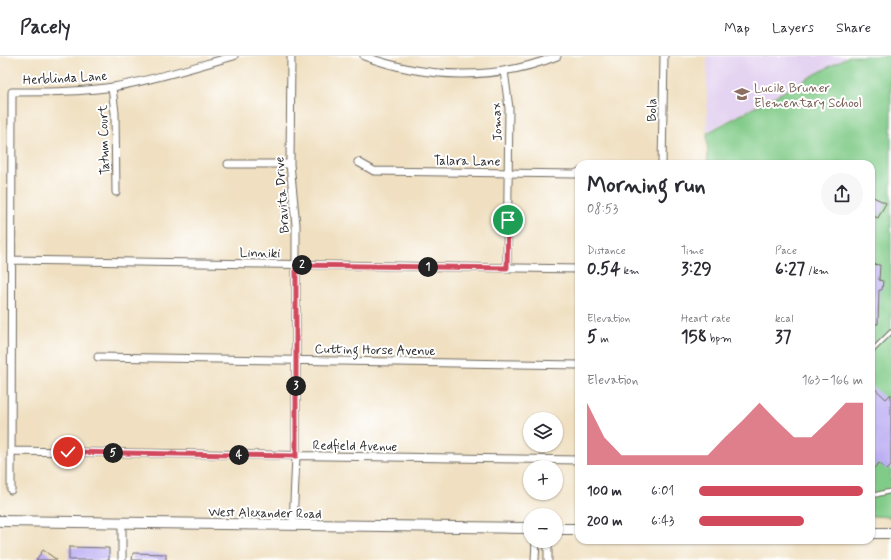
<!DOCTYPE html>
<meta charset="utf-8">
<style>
:root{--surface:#fff;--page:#f7f7f7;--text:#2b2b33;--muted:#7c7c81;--line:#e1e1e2;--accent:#d1495b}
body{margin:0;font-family:Mynerve,sans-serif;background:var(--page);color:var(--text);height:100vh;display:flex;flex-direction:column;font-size:15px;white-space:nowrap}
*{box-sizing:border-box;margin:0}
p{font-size:13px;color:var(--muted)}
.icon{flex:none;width:22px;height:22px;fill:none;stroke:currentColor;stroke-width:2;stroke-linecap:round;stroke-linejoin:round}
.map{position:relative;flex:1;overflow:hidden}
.panel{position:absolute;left:575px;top:104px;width:300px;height:384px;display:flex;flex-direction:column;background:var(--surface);border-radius:12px;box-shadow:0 1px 3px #0004}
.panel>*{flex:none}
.tools{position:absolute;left:523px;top:356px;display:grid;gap:8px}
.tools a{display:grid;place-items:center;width:40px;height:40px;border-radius:50%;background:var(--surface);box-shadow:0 1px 3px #0004;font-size:20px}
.pin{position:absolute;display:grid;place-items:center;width:34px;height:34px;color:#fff;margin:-17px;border:2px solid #fff;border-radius:50%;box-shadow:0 1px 4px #0007}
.km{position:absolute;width:20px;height:20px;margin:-10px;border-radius:50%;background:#222;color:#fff;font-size:11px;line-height:20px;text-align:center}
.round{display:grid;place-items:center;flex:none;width:42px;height:42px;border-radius:21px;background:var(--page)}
.head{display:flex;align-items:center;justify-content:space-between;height:68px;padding:0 12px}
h1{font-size:22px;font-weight:800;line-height:30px}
.metrics{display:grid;grid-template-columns:repeat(3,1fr);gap:6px;height:68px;padding:4px 12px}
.metrics div{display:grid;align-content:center}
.metrics b{font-size:17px;font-weight:800}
.metrics small{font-size:11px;font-weight:400}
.metrics p{font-size:11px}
.chart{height:112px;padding:8px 12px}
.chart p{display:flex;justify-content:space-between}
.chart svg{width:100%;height:72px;margin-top:4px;fill:var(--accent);opacity:.7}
ul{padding:0 12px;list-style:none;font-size:13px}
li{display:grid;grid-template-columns:64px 48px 1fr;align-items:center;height:30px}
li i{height:10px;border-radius:5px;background:var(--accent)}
header{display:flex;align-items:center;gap:24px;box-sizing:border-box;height:56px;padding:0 20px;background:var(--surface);border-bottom:1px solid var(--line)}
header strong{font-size:19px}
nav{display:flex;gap:22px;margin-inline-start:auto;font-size:14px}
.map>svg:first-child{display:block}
.built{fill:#e4d3f1}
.green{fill:#81cb88;stroke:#567b5a}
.building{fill:#bcaef2}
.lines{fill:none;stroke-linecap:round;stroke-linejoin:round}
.service-casing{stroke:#706a60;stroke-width:5.5}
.minor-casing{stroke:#706a60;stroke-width:9}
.secondary-casing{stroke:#706a60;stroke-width:12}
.service{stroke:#fff;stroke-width:3.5}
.minor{stroke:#fff;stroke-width:7}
.secondary{stroke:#fff;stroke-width:10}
.route-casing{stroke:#fff;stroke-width:8}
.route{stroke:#d1495b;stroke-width:5}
.labels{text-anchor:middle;stroke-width:4;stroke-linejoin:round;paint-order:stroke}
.street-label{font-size:13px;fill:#2b2b2b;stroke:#fff}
.education-label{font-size:13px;fill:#785e54;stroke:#fff;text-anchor:start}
</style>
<header>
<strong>Pacely</strong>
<nav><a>Map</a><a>Layers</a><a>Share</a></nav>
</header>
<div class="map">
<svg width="891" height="504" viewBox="0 0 891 504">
<rect width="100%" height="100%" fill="#fff"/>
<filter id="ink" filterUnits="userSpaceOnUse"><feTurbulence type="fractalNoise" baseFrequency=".025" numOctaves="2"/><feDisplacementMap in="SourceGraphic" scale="8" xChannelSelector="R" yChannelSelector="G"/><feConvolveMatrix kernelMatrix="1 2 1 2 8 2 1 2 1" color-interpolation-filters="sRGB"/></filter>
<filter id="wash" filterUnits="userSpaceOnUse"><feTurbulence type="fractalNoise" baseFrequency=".012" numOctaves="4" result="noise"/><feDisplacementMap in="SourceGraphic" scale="16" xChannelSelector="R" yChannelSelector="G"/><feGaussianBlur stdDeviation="0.9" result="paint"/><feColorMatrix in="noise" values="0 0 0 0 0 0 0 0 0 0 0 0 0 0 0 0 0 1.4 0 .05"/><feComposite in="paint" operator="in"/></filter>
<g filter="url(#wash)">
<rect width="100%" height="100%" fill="#f0e0c1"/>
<!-- built -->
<path class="built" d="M707,0H848L707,76Z"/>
<!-- green -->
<path class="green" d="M849,0H891V461L871,460V108H708L707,77Z"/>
<g id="blocks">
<!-- building -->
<path class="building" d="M871,140L886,147L878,162L871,159Z
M871,208L880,209L879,224L883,225L882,234H879L878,268H871Z
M871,329L886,343L891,338V410L887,414L879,407L871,415Z
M69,491L109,492V504H69Z
M43,494L57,504H36Z
M133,497L166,498V504H132Z"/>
</g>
</g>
<g filter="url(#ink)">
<use href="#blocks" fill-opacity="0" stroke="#706a60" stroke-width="1"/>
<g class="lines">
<defs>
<path id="service" d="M871,296L891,276
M871,440L891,435"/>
<path id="minor" d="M291,0L290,108L296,169V400L293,469
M364,0C425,23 496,25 557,0
M504,15L509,52L507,212
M112,31L115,57L116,136
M358,106L374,115L575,118L579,116
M228,108H290
M662,108L664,0
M12,204L579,213
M98,301L579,309
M11,395L579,404
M11,434L12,36C46,36 80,36 113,31C154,24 194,11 234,0
M122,504V467
M535,504L536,485
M548,504V485"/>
<path id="secondary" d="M0,465L530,472
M556,473H579
M871,477H891"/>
</defs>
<!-- service casing -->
<use href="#service" class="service-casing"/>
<!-- minor casing -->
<use href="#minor" class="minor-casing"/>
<!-- secondary casing -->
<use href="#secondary" class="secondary-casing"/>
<!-- service -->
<use href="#service" class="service"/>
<!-- minor -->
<use href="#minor" class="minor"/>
<!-- secondary -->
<use href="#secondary" class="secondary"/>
</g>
</g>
<g class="lines" filter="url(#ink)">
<defs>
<path id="route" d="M68,396L296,400V209L507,212L508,164"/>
</defs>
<!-- route casing -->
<use href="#route" class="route-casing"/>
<!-- route -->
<use href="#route" class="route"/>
</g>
<!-- icons -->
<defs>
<symbol id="school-bare" viewBox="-9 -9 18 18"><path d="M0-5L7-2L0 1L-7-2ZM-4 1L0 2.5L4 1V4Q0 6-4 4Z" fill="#8d6e63" stroke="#fff" stroke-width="2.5" paint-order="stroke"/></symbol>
</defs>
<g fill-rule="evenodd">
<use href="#school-bare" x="731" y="27" width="22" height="22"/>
</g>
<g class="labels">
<!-- street labels -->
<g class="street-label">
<text transform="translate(65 21) rotate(-3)" y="5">Herblinda Lane</text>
<text transform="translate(651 54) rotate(-89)" y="5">Bola</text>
<text transform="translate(496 66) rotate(-92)" y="5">Jomax</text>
<text transform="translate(103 84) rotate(-92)" y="5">Tatum Court</text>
<text transform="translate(467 104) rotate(1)" y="5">Talara Lane</text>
<text transform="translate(281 139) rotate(-94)" y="5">Bravita Drive</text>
<text transform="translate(260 196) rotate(1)" y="5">Linniki</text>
<text transform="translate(375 293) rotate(1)" y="5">Cutting Horse Avenue</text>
<text transform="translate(355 389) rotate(1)" y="5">Redfield Avenue</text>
<text transform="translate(265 456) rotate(1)" y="5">West Alexander Road</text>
</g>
<!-- education labels -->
<g class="education-label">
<text x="754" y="36">Lucile Bruner<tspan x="754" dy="15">Elementary School</tspan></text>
</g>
</g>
</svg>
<div class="tools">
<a><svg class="icon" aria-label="layers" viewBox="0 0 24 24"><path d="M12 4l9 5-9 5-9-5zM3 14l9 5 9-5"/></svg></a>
<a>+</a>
<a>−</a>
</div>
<div class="pin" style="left:508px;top:164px;background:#1e9e55"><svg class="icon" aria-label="arrive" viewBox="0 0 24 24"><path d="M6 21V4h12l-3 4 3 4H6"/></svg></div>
<div class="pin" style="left:68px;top:396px;background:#d93025"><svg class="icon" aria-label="check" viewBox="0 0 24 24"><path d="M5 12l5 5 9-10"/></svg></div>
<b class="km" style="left:428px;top:211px">1</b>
<b class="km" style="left:302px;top:209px">2</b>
<b class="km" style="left:296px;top:330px">3</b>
<b class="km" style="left:239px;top:399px">4</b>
<b class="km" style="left:113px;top:397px">5</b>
<section class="panel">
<div class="head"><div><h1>Morning run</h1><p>08:53</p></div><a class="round"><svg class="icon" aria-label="share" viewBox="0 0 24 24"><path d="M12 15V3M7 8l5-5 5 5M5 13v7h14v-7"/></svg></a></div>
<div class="metrics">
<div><p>Distance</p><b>0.54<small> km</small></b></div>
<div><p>Time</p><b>3:29</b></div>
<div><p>Pace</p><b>6:27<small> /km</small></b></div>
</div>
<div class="metrics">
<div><p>Elevation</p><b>5<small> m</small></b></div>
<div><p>Heart rate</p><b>158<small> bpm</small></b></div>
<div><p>kcal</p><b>37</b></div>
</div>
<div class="chart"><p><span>Elevation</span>163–166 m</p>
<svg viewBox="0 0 160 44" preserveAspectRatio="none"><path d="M0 44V6L10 27L20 38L30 38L40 38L50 38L60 38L70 38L80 27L90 17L100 6L110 17L120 27L130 27L140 17L150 6L160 6V44z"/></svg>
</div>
<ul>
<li><b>100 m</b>6:01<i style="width:100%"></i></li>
<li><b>200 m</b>6:43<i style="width:64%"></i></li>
</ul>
</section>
</div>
